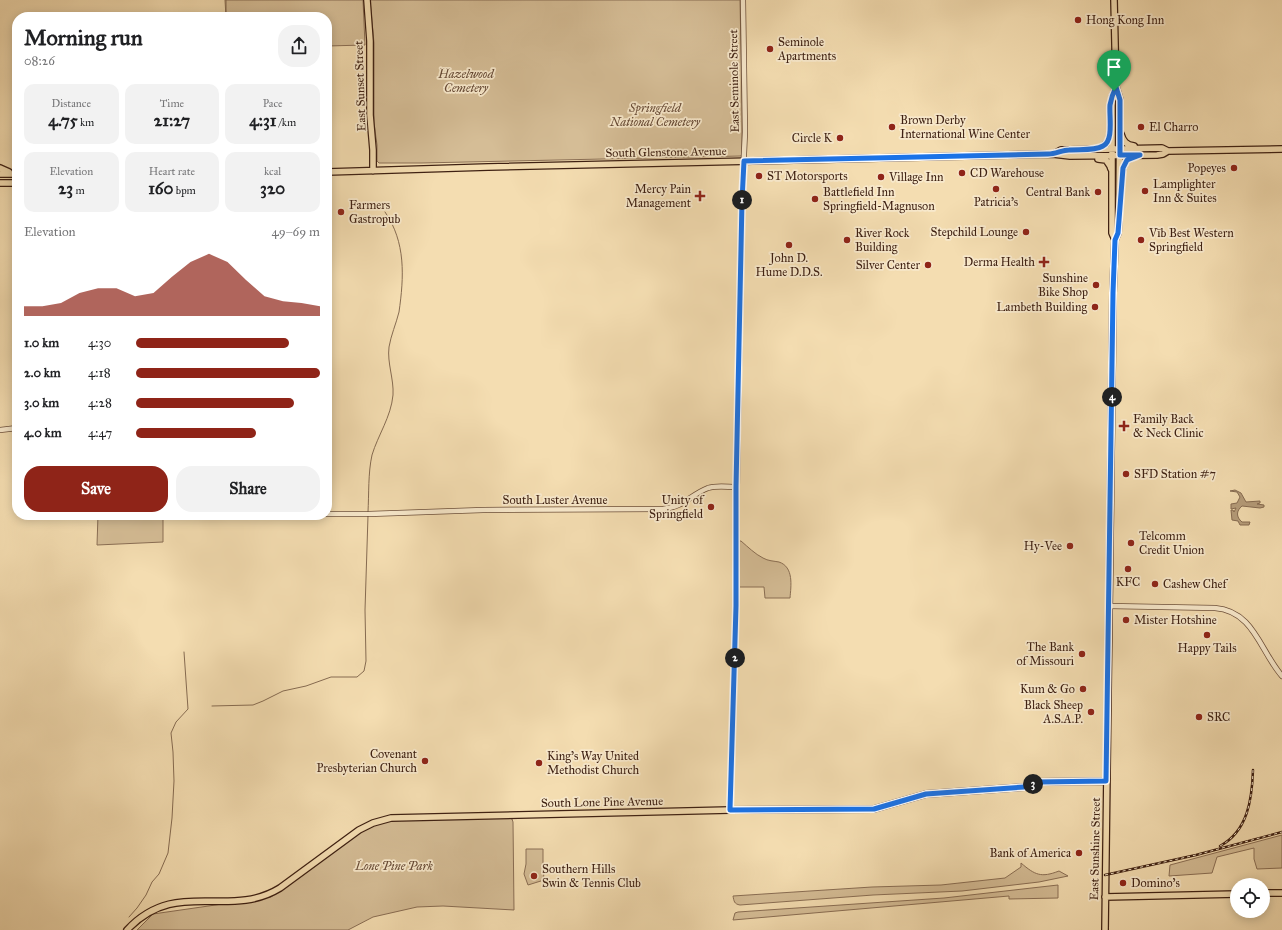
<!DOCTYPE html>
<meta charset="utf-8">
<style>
:root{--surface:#fff;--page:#f2f2f2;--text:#202124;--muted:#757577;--accent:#8f2418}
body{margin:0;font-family:"IM FELL Great Primer",serif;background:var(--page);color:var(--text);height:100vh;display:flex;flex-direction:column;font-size:15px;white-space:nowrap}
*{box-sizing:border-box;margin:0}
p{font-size:13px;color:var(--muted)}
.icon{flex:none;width:22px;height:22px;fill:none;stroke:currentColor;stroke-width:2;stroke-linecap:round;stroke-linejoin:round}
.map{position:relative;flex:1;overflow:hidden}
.side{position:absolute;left:12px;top:12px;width:320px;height:508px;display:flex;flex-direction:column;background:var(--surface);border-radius:16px;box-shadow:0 2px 10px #0003}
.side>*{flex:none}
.fabs{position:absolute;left:1230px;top:878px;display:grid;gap:8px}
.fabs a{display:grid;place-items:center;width:40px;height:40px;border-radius:50%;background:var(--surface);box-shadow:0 2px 10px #0003;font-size:20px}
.pin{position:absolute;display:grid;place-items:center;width:34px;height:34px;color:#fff;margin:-41px -17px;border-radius:50% 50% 50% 0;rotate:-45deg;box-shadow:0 0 4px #0007}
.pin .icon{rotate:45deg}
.km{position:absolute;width:20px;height:20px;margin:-10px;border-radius:50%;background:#222;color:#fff;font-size:11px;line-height:20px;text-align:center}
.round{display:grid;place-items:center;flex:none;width:42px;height:42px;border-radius:16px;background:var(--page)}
.head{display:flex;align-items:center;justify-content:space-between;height:68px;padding:0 12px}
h1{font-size:22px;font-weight:700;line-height:30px}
.figures{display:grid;grid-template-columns:repeat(3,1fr);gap:6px;height:68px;padding:4px 12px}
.figures div{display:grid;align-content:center;border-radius:10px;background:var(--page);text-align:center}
.figures b{font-size:17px;font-weight:700}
.figures small{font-size:11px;font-weight:400}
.figures p{font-size:11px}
.chart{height:112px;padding:8px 12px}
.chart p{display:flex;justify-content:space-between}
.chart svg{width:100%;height:72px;margin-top:4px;fill:var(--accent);opacity:.7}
.primary-button{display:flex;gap:8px;margin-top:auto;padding:8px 12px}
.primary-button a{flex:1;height:46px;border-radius:16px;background:var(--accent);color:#fff;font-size:16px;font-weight:700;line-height:46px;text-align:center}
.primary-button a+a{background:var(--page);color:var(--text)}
ul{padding:0 12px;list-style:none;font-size:13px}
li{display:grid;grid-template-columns:64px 48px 1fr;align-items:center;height:30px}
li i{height:10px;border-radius:5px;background:var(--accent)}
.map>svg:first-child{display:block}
.green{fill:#d5bd96;stroke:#8a6e54}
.water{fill:#b69d7b;stroke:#866b51}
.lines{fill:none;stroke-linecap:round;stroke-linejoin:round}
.stream{stroke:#866b51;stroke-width:1}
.minor-casing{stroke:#6c4f3a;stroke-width:6}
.major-casing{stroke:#3e2012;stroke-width:8}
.minor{stroke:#f8e9cc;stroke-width:4.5}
.major{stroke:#f4ddb1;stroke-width:5.5}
.rail-casing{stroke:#3e2012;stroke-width:2.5}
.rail{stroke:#f8e9cc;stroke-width:1;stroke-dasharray:3;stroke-linecap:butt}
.route-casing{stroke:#fff;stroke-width:8}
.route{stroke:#1a73e8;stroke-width:5}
.poi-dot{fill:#8f2418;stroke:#f8e9cc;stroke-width:1.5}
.labels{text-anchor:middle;stroke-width:3.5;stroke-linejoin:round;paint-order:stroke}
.poi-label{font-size:12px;fill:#3e2012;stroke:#f8e9cc;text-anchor:start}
.park-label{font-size:12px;font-style:italic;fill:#644733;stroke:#f8e9cc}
.street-label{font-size:12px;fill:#3e2012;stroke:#f8e9cc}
</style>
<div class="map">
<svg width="1282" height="930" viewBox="0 0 1282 930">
<rect width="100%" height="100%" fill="#f4ddb1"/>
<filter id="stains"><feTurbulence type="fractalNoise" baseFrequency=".005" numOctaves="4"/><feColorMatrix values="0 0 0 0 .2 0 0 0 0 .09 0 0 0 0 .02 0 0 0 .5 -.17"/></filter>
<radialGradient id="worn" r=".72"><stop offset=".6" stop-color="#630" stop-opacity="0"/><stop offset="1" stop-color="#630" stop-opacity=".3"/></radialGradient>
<!-- green -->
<path class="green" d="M225,0H363L365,45L327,46V17H226Z
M370,0H740L742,106V154L741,156L421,163H379L377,161V145L374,123V43Z
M98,515H163V542L97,545Z
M739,541H741C748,547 755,554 763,558C768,561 774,561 779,562C794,567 791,586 790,598H765L764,587H738Z
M509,818L512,819L513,822L514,910L443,906L417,907L373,917L348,930H137L153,914L271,897L335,850L367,828L389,820Z
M1282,835V868L1257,869L1254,859V848L1217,857L1212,873L1169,876L1170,865Z
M526,849H543V864L544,880L528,885L524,874L526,864Z
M1021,863C1035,875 1041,878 1059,871L1068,876L1039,882L962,891L873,895L740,905C734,904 734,901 733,896L872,887L941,885L1005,878L1021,867Z
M1058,885V898L1009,899V896L733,920L735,913L738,912L944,898Z"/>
<!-- water -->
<path class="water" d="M1235,490L1241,493L1246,502L1260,501V503L1257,504L1264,505V507L1260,508L1242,506C1236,511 1236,517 1242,522H1250L1249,525H1240L1238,521L1232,520L1231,510H1233L1234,512L1236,508L1231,509V504L1237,503L1240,497L1237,492L1230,491Z"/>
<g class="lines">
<!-- stream -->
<path class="stream" d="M226,0V17
M368,512C369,494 368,473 372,455C378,435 391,417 393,395C394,379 387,363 389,347C391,335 396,324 399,312C404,277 406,242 385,212
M212,706L253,705L263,701L283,691L306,686L331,677H357L364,671L366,661L365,610L368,516
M129,917L137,908L146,895L152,882L159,874L168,853L172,818L174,781L173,752L171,733L176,722L188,709L184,652"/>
<defs>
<path id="minor" d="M0,430L17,428
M327,514H367
M369,514L483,510L663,509C684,507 690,495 708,488C717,485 727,487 737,487
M1109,606L1215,608C1254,611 1260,651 1282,676
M730,810L736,606L737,487L742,196L745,132L743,0"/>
<path id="major" d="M367,0L370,41V115L373,150V171
M1121,134C1123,141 1126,145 1134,146
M1099,148C1106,146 1110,141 1110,134
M1054,154L1061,150H1070L1162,148L1168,151
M1098,159L1106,160L1110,166L1111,169
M0,168L9,172
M1122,171L1125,161L1133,157
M327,172L488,167L1053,154L1070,156L1157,155L1163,154L1168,151L1282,149
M0,174H17
M0,183H17
M1115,240L1112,233V98L1116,87
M1263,893H1282
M1105,897L1237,894
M127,930C176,877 228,920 280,888L359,830L373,823L391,818L730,810L874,809L926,794L1024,787L1039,782L1106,781
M1105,930L1113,293L1115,240L1118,233L1119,211L1120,100L1116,87L1114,0"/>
</defs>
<!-- minor casing -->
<use href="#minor" class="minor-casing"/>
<!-- major casing -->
<use href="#major" class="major-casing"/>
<!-- minor -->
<use href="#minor" class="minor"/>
<!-- major -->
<use href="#major" class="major"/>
<defs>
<path id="rail" d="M1220,846C1248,831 1252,799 1253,770
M1105,875L1196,855L1282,832"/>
</defs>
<!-- rail casing -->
<use href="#rail" class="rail-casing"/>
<!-- rail -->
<use href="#rail" class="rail"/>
</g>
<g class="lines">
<defs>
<path id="route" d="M1116,87L1120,100V155H1140L1127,160L1123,168L1118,233L1115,240L1113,293L1106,781L1039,782L1024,787L926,794L874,809L730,810L736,606V487L742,201L744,161L1048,154C1056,154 1062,150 1069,150C1080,149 1094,151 1103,146C1114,141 1109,116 1110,105C1111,99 1113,93 1116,87Z"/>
</defs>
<!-- route casing -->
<use href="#route" class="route-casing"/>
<!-- route -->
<use href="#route" class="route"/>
</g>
<!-- markers -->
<g class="poi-dot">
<circle cx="1078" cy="20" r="4"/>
<circle cx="770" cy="49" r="4"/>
<circle cx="892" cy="127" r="4"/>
<circle cx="1141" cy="127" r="4"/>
<circle cx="840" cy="138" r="4"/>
<circle cx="1234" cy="168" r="4"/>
<circle cx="962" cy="173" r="4"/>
<circle cx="759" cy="176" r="4"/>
<circle cx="881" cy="177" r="4"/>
<circle cx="996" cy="189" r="4"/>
<circle cx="1145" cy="191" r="4"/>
<circle cx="1098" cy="192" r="4"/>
<path d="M698 190h4v4h4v4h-4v4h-4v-4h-4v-4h4z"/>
<circle cx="815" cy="199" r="4"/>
<circle cx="341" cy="212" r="4"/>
<circle cx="1026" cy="232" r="4"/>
<circle cx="847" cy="240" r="4"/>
<circle cx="1141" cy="240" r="4"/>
<circle cx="789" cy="245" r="4"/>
<path d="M1042 256h4v4h4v4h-4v4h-4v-4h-4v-4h4z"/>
<circle cx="928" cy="265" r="4"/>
<circle cx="1096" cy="285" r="4"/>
<circle cx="1095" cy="307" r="4"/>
<path d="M1122 420h4v4h4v4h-4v4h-4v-4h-4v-4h4z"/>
<circle cx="1126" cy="474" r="4"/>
<circle cx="711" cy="507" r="4"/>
<circle cx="1131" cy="543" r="4"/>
<circle cx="1070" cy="546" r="4"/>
<circle cx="1128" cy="569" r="4"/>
<circle cx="1155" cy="584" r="4"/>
<circle cx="1126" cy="620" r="4"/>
<circle cx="1207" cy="635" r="4"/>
<circle cx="1082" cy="654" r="4"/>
<circle cx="1083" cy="689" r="4"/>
<circle cx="1091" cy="712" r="4"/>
<circle cx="1199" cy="717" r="4"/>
<circle cx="425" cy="761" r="4"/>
<circle cx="539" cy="763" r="4"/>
<circle cx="1079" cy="853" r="4"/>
<circle cx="534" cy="876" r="4"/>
<circle cx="1123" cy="883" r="4"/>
</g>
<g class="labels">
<!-- poi labels -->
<g class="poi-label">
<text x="1086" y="24">Hong Kong Inn</text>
<text x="778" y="46">Seminole<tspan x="778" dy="14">Apartments</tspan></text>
<text x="900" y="124">Brown Derby<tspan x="900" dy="14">International Wine Center</tspan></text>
<text x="1149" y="131">El Charro</text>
<text x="832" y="142" text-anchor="end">Circle K</text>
<text x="1226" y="172" text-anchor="end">Popeyes</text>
<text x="970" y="177">CD Warehouse</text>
<text x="767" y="180">ST Motorsports</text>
<text x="889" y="181">Village Inn</text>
<text x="1153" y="188">Lamplighter<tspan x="1153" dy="14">Inn &amp; Suites</tspan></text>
<text x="691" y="193" text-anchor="end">Mercy Pain<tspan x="691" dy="14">Management</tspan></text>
<text x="823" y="196">Battlefield Inn<tspan x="823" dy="14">Springfield-Magnuson</tspan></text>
<text x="1090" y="196" text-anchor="end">Central Bank</text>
<text x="996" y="206" text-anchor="middle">Patricia's</text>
<text x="349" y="209">Farmers<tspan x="349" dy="14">Gastropub</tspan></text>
<text x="1018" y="236" text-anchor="end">Stepchild Lounge</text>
<text x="855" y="237">River Rock<tspan x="855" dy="14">Building</tspan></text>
<text x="1149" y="237">Vīb Best Western<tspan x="1149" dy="14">Springfield</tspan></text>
<text x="789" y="262" text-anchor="middle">John D.<tspan x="789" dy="14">Hume D.D.S.</tspan></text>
<text x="1035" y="266" text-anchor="end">Derma Health</text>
<text x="920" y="269" text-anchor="end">Silver Center</text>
<text x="1088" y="282" text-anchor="end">Sunshine<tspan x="1088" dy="14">Bike Shop</tspan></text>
<text x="1087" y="311" text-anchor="end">Lambeth Building</text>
<text x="1133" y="423">Family Back<tspan x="1133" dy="14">&amp; Neck Clinic</tspan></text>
<text x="1134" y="478">SFD Station #7</text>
<text x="703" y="504" text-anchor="end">Unity of<tspan x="703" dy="14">Springfield</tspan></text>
<text x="1139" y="540">Telcomm<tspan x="1139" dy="14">Credit Union</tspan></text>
<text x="1062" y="550" text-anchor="end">Hy-Vee</text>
<text x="1128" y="586" text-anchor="middle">KFC</text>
<text x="1163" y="588">Cashew Chef</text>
<text x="1134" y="624">Mister Hotshine</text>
<text x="1074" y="651" text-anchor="end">The Bank<tspan x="1074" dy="14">of Missouri</tspan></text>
<text x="1207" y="652" text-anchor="middle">Happy Tails</text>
<text x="1075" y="693" text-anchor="end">Kum &amp; Go</text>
<text x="1083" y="709" text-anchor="end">Black Sheep<tspan x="1083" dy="14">A.S.A.P.</tspan></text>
<text x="1207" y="721">SRC</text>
<text x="417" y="758" text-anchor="end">Covenant<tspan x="417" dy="14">Presbyterian Church</tspan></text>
<text x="547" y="760">King's Way United<tspan x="547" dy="14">Methodist Church</tspan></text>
<text x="1071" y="857" text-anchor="end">Bank of America</text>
<text x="542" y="873">Southern Hills<tspan x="542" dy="14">Swin &amp; Tennis Club</tspan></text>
<text x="1131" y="887">Domino's</text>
</g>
<!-- park labels -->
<g class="park-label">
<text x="466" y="78">Hazelwood<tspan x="466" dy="14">Cemetery</tspan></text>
<text x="655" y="112">Springfield<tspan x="655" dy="14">National Cemetery</tspan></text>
<text x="394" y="870">Lone Pine Park</text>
</g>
<!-- street labels -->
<g class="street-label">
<text transform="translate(734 81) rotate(-91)" y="4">East Seminole Street</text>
<text transform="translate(360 86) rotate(-92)" y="4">East Sunset Street</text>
<text transform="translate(666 152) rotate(-1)" y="4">South Glenstone Avenue</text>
<text x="555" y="504">South Luster Avenue</text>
<text transform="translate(602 802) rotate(-1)" y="4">South Lone Pine Avenue</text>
<text transform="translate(1095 849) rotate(-89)" y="4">East Sunshine Street</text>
</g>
</g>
<rect width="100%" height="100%" filter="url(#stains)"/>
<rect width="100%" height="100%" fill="url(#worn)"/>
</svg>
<div class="fabs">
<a><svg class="icon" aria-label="locate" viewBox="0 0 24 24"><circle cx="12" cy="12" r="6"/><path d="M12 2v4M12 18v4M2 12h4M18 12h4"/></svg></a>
</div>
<div class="pin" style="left:1114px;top:91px;background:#1e9e55"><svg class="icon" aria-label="arrive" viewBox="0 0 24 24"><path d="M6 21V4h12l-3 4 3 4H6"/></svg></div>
<b class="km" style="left:742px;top:200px">1</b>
<b class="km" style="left:735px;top:658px">2</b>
<b class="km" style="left:1033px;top:784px">3</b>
<b class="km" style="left:1112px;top:397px">4</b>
<section class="side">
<div class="head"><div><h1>Morning run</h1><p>08:26</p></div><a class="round"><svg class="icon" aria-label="share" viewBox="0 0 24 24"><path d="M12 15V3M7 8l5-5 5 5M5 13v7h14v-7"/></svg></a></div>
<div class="figures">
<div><p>Distance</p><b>4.75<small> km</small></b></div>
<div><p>Time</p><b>21:27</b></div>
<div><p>Pace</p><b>4:31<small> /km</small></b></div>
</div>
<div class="figures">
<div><p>Elevation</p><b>23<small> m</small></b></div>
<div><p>Heart rate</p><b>160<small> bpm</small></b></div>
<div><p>kcal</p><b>320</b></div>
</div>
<div class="chart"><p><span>Elevation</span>49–69 m</p>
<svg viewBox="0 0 160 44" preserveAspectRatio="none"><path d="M0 44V38L10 38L20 36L30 30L40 27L50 27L60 32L70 30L80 20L90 11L100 6L110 11L120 22L130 32L140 35L150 36L160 38V44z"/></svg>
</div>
<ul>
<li><b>1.0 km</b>4:30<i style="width:83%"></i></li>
<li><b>2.0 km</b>4:18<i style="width:100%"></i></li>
<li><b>3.0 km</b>4:28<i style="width:86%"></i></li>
<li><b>4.0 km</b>4:47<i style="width:65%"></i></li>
</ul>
<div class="primary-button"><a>Save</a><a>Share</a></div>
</section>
</div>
